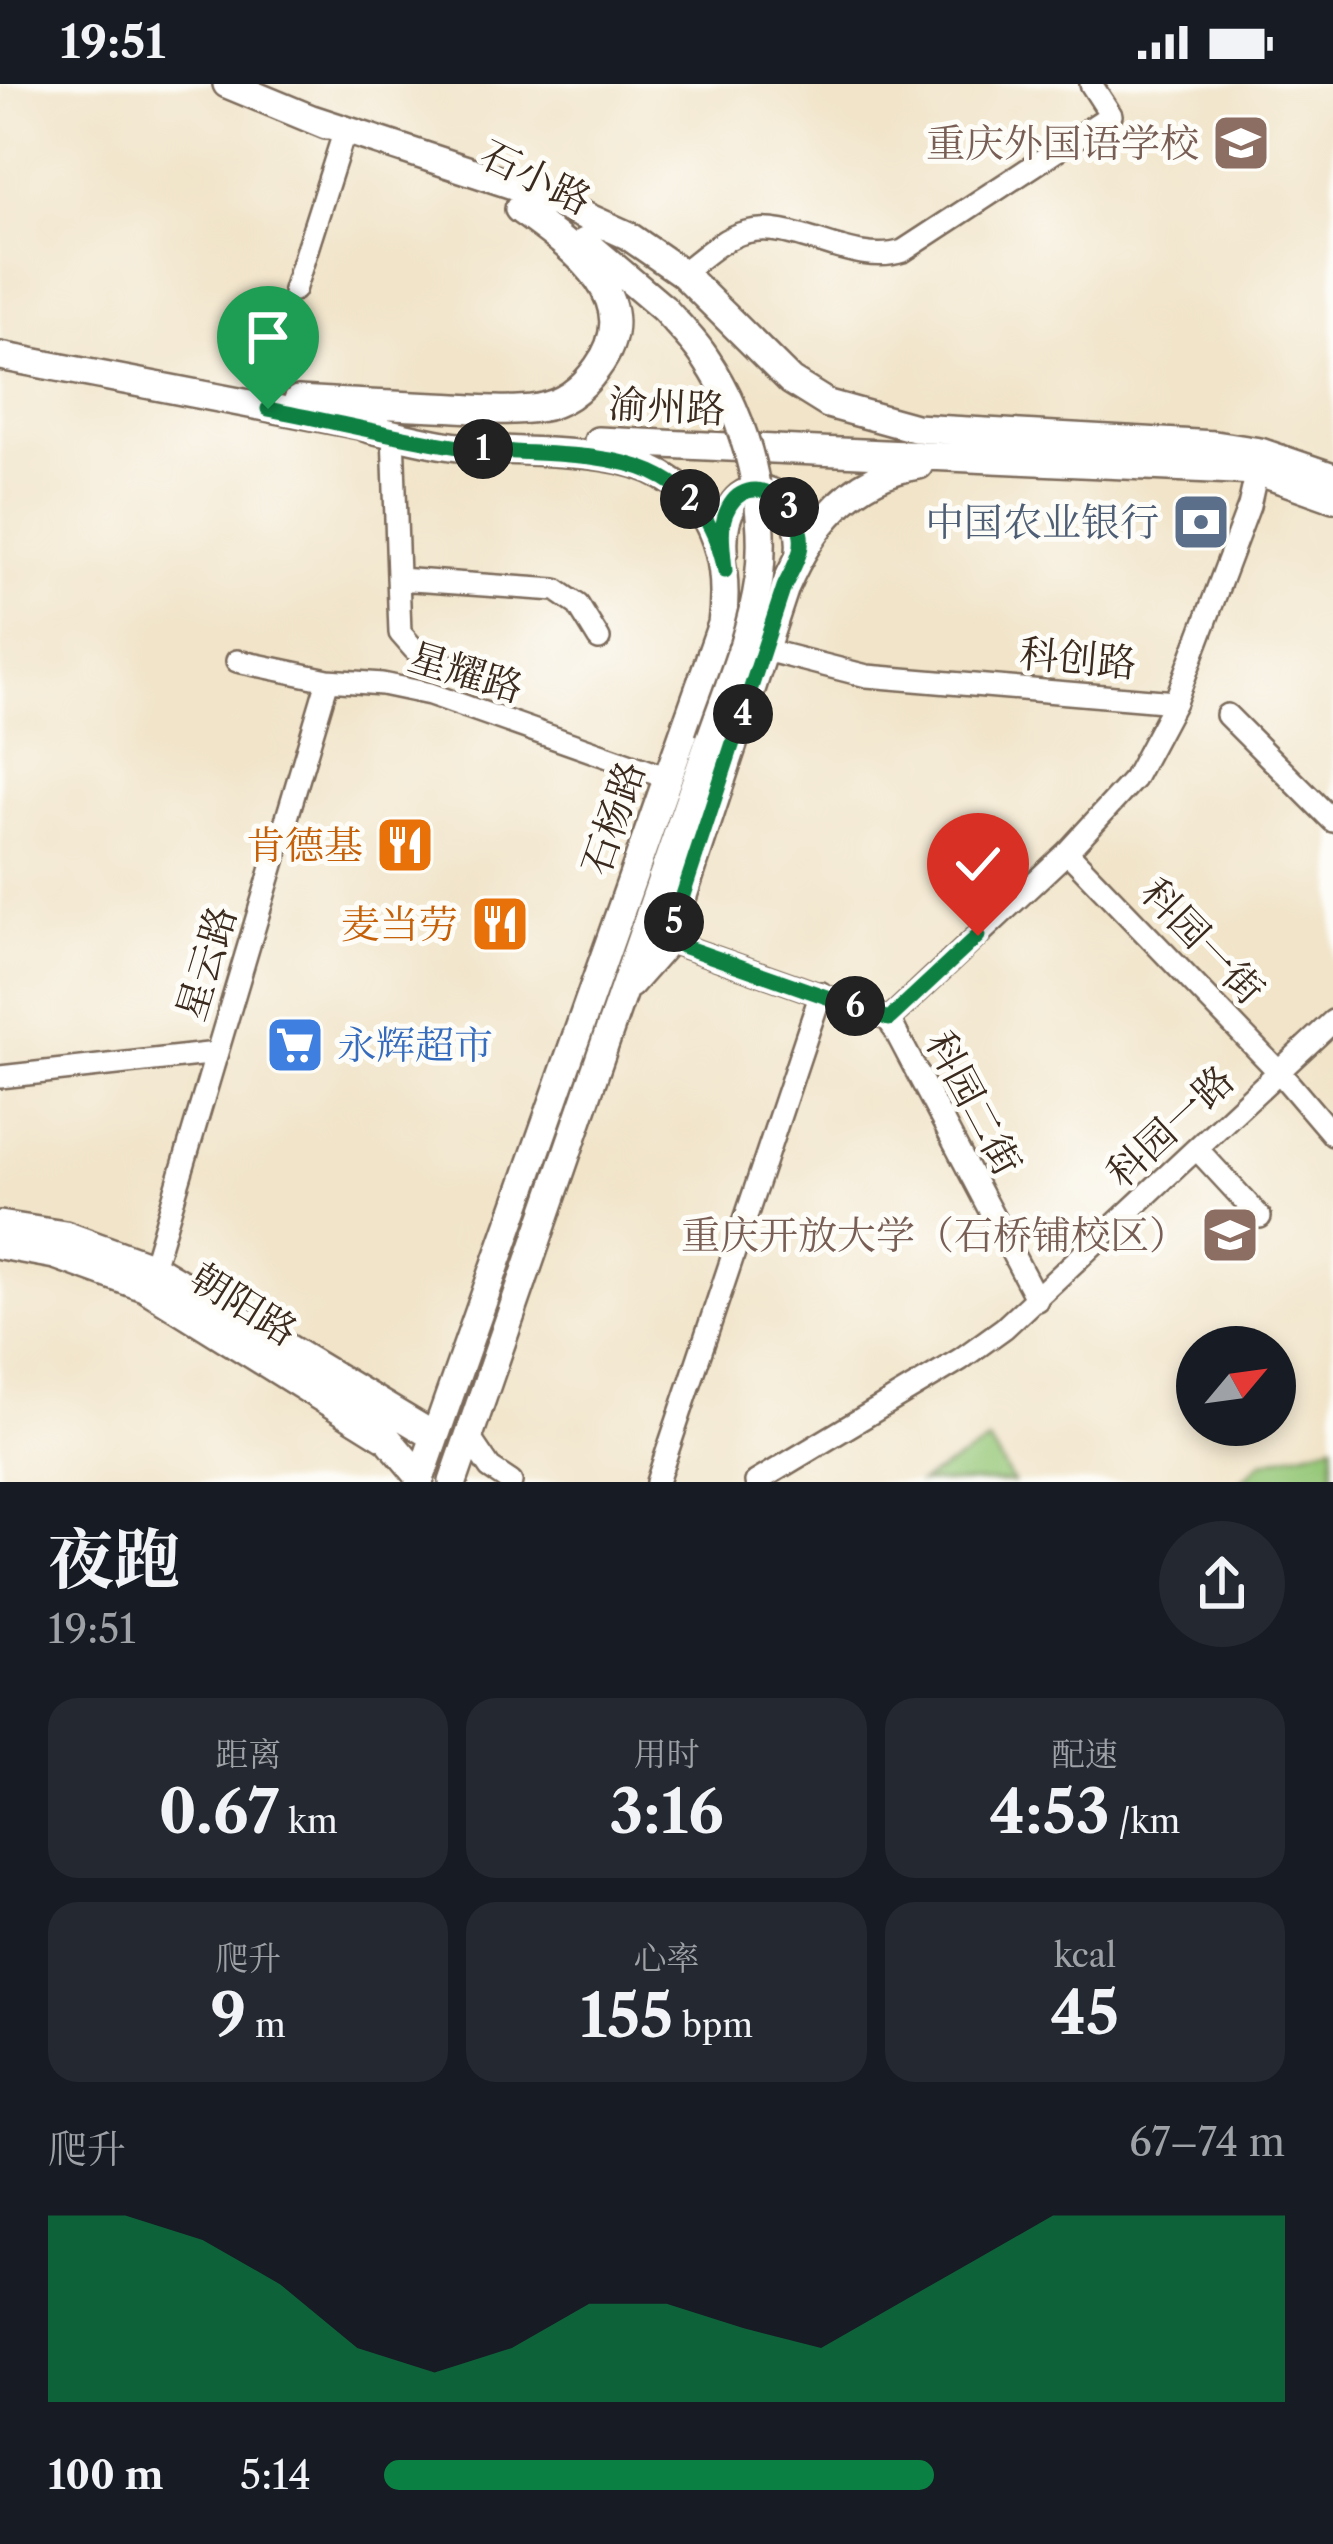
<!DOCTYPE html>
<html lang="zh">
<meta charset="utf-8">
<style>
:root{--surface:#171b24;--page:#242831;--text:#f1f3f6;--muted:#9ea1a6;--accent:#0b8043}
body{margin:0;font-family:"Libre Caslon Text","Noto Serif SC",serif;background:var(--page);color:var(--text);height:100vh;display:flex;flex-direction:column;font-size:45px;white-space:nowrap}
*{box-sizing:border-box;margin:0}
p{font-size:39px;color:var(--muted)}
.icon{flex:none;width:66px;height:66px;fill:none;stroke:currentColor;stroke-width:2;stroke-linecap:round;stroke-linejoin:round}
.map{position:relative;height:1398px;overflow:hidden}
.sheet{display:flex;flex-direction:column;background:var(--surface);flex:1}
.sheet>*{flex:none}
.needle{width:78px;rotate:61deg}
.controls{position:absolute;left:1176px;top:1242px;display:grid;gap:24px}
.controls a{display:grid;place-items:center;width:120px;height:120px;border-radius:50%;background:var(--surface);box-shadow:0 6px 18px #0003;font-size:60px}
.pin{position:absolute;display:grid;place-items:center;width:102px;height:102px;color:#fff;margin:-123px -51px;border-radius:50% 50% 50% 0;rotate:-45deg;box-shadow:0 0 12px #0007}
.pin .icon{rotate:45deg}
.km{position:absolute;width:60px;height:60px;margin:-30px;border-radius:50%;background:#222;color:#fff;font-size:33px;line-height:60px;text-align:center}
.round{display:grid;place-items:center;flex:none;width:126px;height:126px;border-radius:63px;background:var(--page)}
.head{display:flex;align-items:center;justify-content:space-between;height:204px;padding:0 48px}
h1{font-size:66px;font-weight:700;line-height:90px}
.stats{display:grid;grid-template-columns:repeat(3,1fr);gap:18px;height:204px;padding:12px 48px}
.stats div{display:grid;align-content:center;border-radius:30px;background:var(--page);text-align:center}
.stats b{font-size:60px;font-weight:700}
.stats small{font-size:33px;font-weight:400}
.stats p{font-size:33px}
.chart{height:336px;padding:24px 48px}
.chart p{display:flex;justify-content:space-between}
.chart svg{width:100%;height:216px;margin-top:12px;fill:var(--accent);opacity:.7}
ul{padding:0 48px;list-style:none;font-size:39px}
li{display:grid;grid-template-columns:192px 144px 1fr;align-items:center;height:90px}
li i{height:30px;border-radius:15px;background:var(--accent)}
.status{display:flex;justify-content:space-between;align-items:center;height:84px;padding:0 60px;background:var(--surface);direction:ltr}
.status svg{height:33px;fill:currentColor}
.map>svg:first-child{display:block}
.green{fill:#96c879;stroke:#68794c;stroke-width:3}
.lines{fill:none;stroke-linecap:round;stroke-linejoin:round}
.minor-casing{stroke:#7b6b5a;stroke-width:26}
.major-casing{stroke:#7b6b5a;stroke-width:32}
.minor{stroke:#fff;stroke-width:21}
.major{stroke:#fff;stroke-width:27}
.major-bridge-casing{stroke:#7b6b5a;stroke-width:32;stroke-linecap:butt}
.major-bridge{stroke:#fff;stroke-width:27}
.route-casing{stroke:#fff;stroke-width:24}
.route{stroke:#0b8043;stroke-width:15}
.labels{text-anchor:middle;stroke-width:10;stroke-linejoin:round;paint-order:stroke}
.education-label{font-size:39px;fill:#785e54;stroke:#fdfcf7;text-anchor:end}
.street-label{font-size:39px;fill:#3b2a1e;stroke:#fdfcf7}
.service-label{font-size:39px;fill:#4e5e75;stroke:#fdfcf7;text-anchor:end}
.food-label{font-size:39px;fill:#c56008;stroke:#fdfcf7;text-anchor:end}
.shop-label{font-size:39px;fill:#366cbe;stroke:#fdfcf7;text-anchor:start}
</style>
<div class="status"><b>19:51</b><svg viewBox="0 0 49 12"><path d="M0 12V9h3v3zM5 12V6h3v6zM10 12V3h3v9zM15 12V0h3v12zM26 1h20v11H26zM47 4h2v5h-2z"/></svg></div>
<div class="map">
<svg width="1333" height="1398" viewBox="0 0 1333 1398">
<rect width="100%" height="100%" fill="#fdfcf7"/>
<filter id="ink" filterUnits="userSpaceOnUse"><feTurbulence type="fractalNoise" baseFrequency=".00833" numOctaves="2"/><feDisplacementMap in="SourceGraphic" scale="24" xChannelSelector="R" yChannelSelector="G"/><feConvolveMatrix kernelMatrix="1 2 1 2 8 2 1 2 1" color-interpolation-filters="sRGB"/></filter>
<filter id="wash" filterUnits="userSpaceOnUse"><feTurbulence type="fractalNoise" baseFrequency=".004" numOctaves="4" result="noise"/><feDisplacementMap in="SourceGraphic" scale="48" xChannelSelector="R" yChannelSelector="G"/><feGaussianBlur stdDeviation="2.7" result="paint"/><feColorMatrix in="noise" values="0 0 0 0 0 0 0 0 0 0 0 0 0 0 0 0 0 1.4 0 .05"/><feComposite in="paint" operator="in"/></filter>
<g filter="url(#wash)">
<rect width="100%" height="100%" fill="#f1e4c9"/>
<!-- green -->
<path class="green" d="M989,1358L1013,1398H920Z
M1333,1360V1398H1240L1262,1378Z"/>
</g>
<g filter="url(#ink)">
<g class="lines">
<defs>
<path id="minor" d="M682,189C702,174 722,154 746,148C794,135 853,184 903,167L1111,31L1091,0
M294,206L344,49
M393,349L400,549L414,565L452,584
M398,495L556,506L578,521L599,555
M765,566L867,592L1175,618L1134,695L1067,768L889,935
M237,577L328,596L382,600L430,610L668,694
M1175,618L1249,422L1257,387
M1227,631L1333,737
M1067,768L1280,989L1333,1051
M668,857L889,935L1037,1216
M0,993L217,969
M1197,1065L1260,1133
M153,1183L328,596
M469,1353L490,1384L511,1398
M657,1398L821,909
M756,1398L961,1275L1004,1244L1333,937"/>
<path id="major" d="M227,0L326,41
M312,35L525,105L627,151L682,189L791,297L828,320L915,344L1215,361L1260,368L1333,393
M585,158L664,225
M0,272L380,345
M298,316C344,319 390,321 436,323C470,324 504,329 538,324C563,320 583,304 597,284C649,214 568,161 519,125
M367,344C400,351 433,361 467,364C513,368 560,366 605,373C698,386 733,454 722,540L419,1398
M598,357L1257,387L1333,414
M724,466C719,377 806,395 800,468
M630,900L668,857L785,503C811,443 851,391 919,381
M0,1141L65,1151L153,1183L434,1352
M0,1161L55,1171L144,1203L388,1355L420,1393
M453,1398L710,656"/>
</defs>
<!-- minor casing -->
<use href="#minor" class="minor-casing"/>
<!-- major casing -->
<use href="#major" class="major-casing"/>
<!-- minor -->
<use href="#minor" class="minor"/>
<!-- major -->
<use href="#major" class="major"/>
<defs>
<path id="major-bridge" d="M664,225C678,241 695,257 706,275C748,337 768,422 759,496C751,551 728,604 710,656"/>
</defs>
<!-- major-bridge casing -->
<use href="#major-bridge" class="major-bridge-casing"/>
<!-- major-bridge -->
<use href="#major-bridge" class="major-bridge"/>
</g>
</g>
<g class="lines" filter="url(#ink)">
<defs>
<path id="route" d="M268,325C331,337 395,353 459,363C565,379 696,346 725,487C724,469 719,446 726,429C747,377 811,424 800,467C797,479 789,492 784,503L668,857L889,935L978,852"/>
</defs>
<!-- route casing -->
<use href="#route" class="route-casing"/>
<!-- route -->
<use href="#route" class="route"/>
</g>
<!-- icons -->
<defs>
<symbol id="school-square" viewBox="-11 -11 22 22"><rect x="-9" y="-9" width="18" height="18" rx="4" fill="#8d6e63" stroke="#fdfcf7"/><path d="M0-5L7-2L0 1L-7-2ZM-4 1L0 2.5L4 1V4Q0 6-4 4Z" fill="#fff"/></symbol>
<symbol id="bank-square" viewBox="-11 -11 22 22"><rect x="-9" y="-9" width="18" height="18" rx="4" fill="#5c6f8a" stroke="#fdfcf7"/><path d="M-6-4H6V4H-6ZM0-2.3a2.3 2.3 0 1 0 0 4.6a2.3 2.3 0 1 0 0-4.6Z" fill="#fff"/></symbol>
<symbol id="restaurant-square" viewBox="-11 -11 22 22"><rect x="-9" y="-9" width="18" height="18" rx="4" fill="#e8710a" stroke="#fdfcf7"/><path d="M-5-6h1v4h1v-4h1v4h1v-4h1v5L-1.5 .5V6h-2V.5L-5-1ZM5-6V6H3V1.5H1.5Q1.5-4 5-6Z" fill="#fff"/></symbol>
<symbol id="supermarket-square" viewBox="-11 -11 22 22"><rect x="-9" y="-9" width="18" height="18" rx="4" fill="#3f7fe0" stroke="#fdfcf7"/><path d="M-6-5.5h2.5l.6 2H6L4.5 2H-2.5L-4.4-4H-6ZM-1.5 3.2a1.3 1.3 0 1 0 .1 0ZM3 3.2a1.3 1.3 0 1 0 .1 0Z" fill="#fff"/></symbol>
<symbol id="university-square" viewBox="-11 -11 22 22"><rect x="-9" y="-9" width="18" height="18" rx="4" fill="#8d6e63" stroke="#fdfcf7"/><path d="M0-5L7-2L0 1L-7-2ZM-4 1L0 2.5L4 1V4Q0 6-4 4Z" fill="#fff"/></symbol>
</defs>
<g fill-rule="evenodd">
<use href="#school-square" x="1208" y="26" width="66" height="66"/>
<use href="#bank-square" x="1168" y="405" width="66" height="66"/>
<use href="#restaurant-square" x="372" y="728" width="66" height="66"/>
<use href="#restaurant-square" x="467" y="807" width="66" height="66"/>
<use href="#supermarket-square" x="262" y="928" width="66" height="66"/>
<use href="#university-square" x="1197" y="1118" width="66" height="66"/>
</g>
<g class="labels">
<!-- education labels -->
<g class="education-label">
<text x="1199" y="73">重庆外国语学校</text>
<text x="1188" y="1165">重庆开放大学（石桥铺校区）</text>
</g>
<!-- street labels -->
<g class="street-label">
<text transform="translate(536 93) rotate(26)" y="14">石小路</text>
<text transform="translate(667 322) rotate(3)" y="14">渝州路</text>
<text transform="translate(1078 574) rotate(5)" y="14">科创路</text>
<text transform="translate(466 588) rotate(17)" y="14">星耀路</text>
<text transform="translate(613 734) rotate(-71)" y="14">石杨路</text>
<text transform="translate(1203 857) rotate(46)" y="14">科园一街</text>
<text transform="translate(206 879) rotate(-73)" y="14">星云路</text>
<text transform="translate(974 1019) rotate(62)" y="14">科园二街</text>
<text transform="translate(1170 1042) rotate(-43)" y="14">科园一路</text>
<text transform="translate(244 1220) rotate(32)" y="14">朝阳路</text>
</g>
<!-- service labels -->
<g class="service-label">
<text x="1159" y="452">中国农业银行</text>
</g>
<!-- food labels -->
<g class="food-label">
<text x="363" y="775">肯德基</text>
<text x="458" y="854">麦当劳</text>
</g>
<!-- shop labels -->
<g class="shop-label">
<text x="337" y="975">永辉超市</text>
</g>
</g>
</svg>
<div class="controls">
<a><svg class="needle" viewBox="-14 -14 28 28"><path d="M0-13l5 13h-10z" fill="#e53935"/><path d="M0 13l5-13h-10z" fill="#9ea1a6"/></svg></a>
</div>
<div class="pin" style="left:268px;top:325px;background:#1e9e55"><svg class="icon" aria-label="arrive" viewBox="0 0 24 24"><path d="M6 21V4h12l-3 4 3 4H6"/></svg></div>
<div class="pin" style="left:978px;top:852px;background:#d93025"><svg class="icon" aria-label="check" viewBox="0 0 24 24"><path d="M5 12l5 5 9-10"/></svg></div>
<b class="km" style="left:483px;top:365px">1</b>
<b class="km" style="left:690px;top:415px">2</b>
<b class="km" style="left:789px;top:423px">3</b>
<b class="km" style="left:743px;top:630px">4</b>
<b class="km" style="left:674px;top:838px">5</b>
<b class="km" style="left:855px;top:922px">6</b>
</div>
<section class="sheet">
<div class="head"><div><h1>夜跑</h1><p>19:51</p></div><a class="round"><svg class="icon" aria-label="share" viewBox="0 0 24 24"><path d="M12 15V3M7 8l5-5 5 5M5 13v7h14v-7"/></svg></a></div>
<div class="stats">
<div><p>距离</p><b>0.67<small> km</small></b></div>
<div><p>用时</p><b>3:16</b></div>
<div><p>配速</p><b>4:53<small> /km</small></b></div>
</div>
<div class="stats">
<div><p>爬升</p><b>9<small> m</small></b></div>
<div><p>心率</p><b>155<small> bpm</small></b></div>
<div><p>kcal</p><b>45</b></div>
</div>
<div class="chart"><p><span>爬升</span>67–74 m</p>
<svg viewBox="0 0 160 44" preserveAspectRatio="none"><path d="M0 44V6L10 6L20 11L30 20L40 33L50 38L60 33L70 24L80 24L90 29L100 33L110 24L120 15L130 6L140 6L150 6L160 6V44z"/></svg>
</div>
<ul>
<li><b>100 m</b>5:14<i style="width:61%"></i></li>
</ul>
</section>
